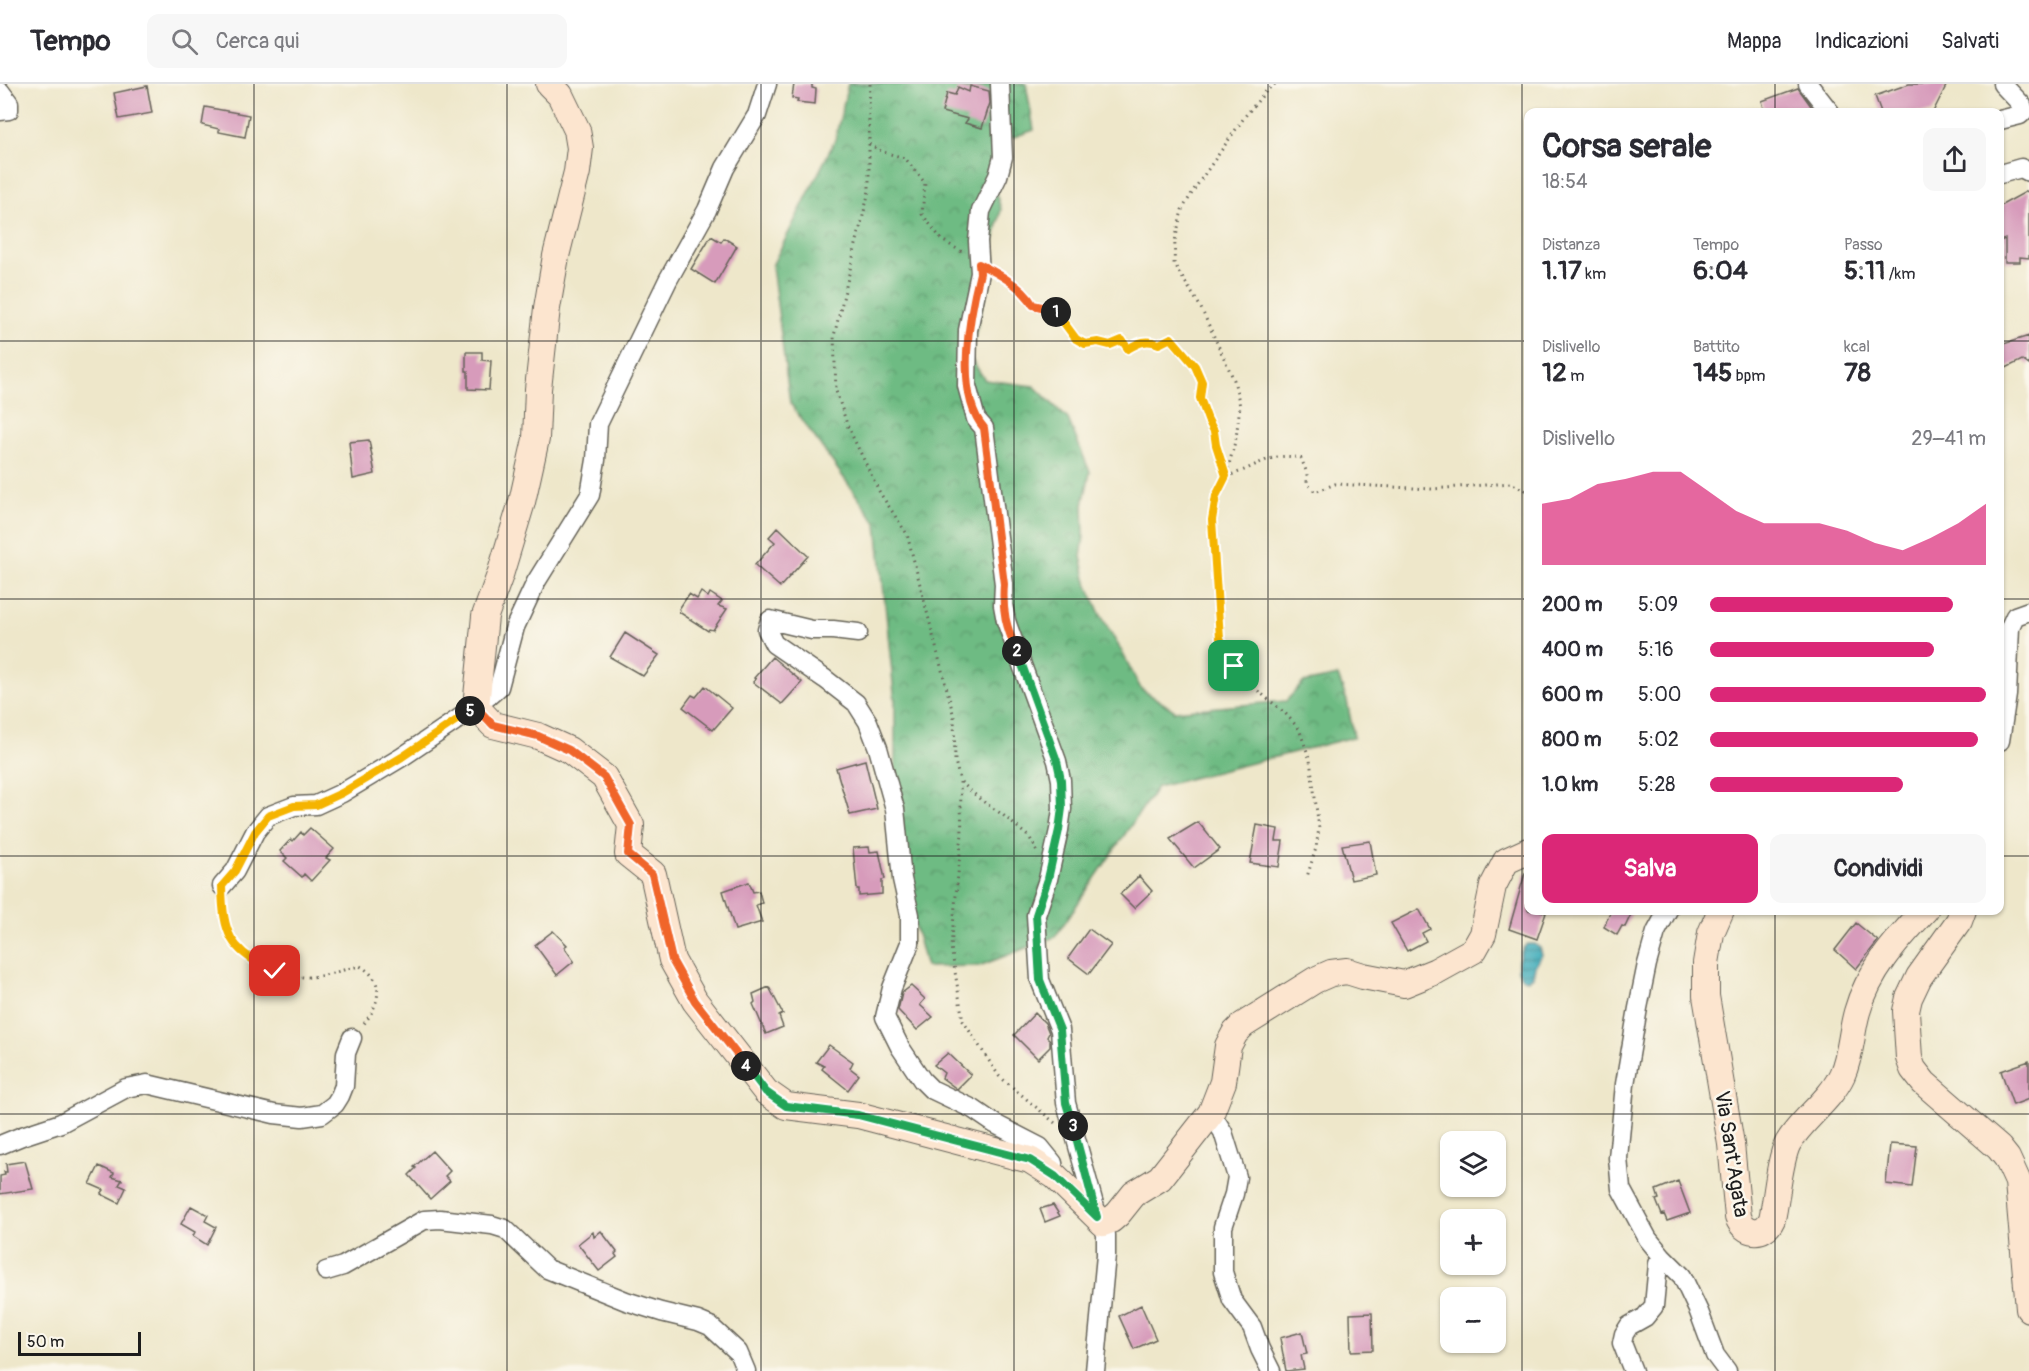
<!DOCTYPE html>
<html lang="it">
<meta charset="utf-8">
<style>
:root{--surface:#fff;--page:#f7f7f7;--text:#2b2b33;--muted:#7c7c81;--line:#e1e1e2;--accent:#db2777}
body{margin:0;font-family:Pangolin,sans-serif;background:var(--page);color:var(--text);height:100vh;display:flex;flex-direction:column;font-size:22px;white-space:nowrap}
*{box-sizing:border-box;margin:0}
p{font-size:20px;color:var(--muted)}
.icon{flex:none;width:33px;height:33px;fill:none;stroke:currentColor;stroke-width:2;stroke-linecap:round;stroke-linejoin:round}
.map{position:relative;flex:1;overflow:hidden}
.side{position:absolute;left:1524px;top:24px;width:480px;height:807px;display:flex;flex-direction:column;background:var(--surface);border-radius:12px;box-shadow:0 2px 4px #0004}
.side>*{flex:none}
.tools{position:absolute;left:1440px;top:1047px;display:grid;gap:12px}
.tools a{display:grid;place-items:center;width:66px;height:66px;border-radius:12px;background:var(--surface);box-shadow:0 2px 4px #0004;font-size:30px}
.scale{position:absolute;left:18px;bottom:15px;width:123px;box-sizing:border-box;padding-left:6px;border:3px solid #1c1c1c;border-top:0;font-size:16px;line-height:21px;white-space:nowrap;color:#1c1c1c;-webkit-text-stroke:4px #fbf7ec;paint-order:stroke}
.pin{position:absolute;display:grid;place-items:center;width:51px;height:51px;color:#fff;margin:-26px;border-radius:12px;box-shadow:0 3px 9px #0006}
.km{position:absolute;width:30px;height:30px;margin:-15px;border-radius:50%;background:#222;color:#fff;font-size:16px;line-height:30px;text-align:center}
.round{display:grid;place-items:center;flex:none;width:63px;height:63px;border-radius:12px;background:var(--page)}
.head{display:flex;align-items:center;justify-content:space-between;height:102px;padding:0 18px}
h1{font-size:33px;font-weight:700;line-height:45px}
.stats{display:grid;grid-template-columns:repeat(3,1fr);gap:9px;height:102px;padding:6px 18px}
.stats div{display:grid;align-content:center}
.stats b{font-size:26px;font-weight:700}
.stats small{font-size:16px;font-weight:400}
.stats p{font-size:16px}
.chart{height:168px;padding:12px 18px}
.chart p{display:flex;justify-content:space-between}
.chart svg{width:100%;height:108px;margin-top:6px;fill:var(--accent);opacity:.7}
.button{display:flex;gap:12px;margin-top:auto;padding:12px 18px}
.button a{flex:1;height:69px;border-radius:12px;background:var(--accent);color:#fff;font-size:24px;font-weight:700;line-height:69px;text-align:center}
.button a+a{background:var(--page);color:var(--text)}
ul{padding:0 18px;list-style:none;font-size:20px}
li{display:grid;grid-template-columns:96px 72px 1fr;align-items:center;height:45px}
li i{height:15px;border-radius:8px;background:var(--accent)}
header{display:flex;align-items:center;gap:36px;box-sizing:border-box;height:84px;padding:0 30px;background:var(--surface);border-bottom:2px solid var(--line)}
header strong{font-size:28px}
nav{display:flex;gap:33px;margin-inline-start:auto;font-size:21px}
.search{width:420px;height:54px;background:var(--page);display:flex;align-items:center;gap:15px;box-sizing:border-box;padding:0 21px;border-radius:12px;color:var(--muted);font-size:22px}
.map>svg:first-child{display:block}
.forest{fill:url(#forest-crowns);stroke:#456c50;stroke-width:1.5}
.water{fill:url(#water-rules);stroke:#2c636a;stroke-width:1.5}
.building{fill:#d79bbb}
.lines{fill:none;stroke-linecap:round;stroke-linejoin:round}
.street-casing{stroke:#666359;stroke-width:21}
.secondary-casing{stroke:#666359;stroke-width:28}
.path{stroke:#666359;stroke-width:3;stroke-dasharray:1.5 4.5;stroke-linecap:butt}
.street{stroke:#fff;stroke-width:18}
.secondary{stroke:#fce5cf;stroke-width:26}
.split-1-casing{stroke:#fff;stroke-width:12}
.split-2-casing{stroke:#fff;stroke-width:12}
.split-3-casing{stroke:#fff;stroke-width:12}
.split-4-casing{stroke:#fff;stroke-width:12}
.split-5-casing{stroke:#fff;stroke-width:12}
.split-6-casing{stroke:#fff;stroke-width:12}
.split-1{stroke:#f5b400;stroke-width:8}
.split-2{stroke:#f0652b;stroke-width:8}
.split-3{stroke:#22a559;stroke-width:8}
.split-4{stroke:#22a559;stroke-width:8}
.split-5{stroke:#f0652b;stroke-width:8}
.split-6{stroke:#f5b400;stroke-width:8}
.grid{fill:none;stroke:#1c1c1c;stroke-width:1.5;stroke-opacity:0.55}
.labels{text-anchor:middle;stroke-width:5;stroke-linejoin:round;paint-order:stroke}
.street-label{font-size:21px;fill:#1c1c1c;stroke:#fbf7ec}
</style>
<header>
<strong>Tempo</strong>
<div class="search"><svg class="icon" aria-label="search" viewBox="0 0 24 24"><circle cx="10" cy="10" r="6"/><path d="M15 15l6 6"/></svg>Cerca qui</div>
<nav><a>Mappa</a><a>Indicazioni</a><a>Salvati</a></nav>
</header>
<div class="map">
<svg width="2029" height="1287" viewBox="0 0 2029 1287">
<defs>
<pattern id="forest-crowns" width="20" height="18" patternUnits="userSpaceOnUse" patternTransform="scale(1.5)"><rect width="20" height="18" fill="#6ebb83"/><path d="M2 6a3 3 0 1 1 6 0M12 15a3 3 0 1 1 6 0" fill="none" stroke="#5a976a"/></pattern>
<pattern id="water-rules" width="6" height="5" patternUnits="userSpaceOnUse" patternTransform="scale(1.5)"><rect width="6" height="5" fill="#3baab9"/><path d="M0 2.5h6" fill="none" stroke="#318a96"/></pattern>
</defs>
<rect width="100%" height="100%" fill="#fbf7ec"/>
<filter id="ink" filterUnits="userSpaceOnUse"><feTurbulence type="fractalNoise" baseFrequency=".0167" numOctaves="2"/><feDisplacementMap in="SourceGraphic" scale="12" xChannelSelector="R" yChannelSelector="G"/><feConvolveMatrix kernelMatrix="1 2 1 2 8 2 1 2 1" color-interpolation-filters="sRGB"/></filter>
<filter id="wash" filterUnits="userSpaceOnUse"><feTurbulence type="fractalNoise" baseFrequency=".008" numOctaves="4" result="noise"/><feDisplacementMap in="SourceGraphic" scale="24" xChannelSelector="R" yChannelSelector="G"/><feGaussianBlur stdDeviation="1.35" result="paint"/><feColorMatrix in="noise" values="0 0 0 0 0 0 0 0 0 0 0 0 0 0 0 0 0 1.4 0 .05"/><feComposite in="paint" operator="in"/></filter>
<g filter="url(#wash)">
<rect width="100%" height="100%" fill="#eee7ca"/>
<!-- forest -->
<path class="forest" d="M848,0H1026L1034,46L1002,57L990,91L1001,125L978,240L969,272L985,296L1034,302L1068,335L1090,388L1083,421L1084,452L1081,473L1088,502L1100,530L1121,566L1141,605L1175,627L1286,617L1303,599L1338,592L1347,617L1354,653L1157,703L1055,853L979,882L926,883L902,795L895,725V619L877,440L790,319L772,182L835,56Z"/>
<!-- water -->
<path class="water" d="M1527,860H1534L1540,864L1542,871L1535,882L1533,892L1528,896C1512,893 1517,868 1527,860Z"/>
<g id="blocks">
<!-- building -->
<path class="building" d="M794,0H812V4L816,5L815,20L797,18L798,15L792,14Z
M1909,0H1947L1933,28H1881L1875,12Z
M147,2L152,29L119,35L114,9Z
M970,2L989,7L990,19L982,44L965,39L968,35L942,28L947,9L955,11L958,3L969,8Z
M1798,4L1811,22L1813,28H1765L1762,17Z
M205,23L249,31L245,53L219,48V45L202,41Z
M2029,106V174L2020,173V178H2005V155L2000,157V122Z
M711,152L721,158L724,154L737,162L715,200L691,185Z
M2029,252V281L2022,276L2000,287V261Z
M466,268H482V276L491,277L489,306L468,305V287H466Z
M369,356L375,390L353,395L349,358Z
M778,443L808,472L780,503L755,481L775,458L769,453Z
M701,508L708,513L710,509L722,517L718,522L727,525L713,546L709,545L708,547L679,528L680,526L679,525L689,510L697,515Z
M625,549L659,571L643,592L610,573Z
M772,573L802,598L782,620L753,598L756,595L754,594Z
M705,602L732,624L713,646L683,623L692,611L696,613Z
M865,676L877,725L850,731L836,684Z
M1198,738L1220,765L1194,784L1170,755Z
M1257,741L1278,745L1276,757H1283L1279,783L1250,779Z
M310,744L334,765L326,774L330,776L311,797L304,790L302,793L284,777L287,774L280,767L291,755L293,757L301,748L303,751Z
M1370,757L1376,791L1351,796L1342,761Z
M869,763L870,768L879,767L885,795L882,796V810L859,812V805H857L853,764Z
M1525,789H1528V826H1539L1546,829L1537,855L1509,845Z
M1139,792L1152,807L1134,824L1120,810Z
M749,798L753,808L759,807L762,819L756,821L762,838L735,846L723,807Z
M1419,825L1430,845L1422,849L1426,857L1407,867L1391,839Z
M1611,826H1633L1625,843L1622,842L1617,851L1604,843Z
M1856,839L1878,857L1856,885L1835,866Z
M1089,845L1111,861L1089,890L1068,874Z
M553,847L567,861L564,863L574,877L557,891L535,861Z
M911,902L925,915L920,921L933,933L917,946L898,926L902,909Z
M769,903L783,930L779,932L783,943L766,950L753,920L755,918L753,910Z
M1035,929L1045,939L1049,949L1047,953L1050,956V963L1038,975L1014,951Z
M829,961L853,978L850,984L859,991L848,1006L822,985L824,982L816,978Z
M948,969L971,991L957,1005L942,994L944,989L934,981Z
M2029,977V1015L2013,1021L2001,987Z
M1890,1060L1917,1062L1912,1103L1886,1100Z
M432,1067L450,1087L445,1092L450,1097L430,1115L409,1091L416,1084L414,1083Z
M25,1077L33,1105L0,1110V1092L5,1091L4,1088H7L6,1080Z
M99,1082L114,1089L112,1093L122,1096L119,1101L126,1104L119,1119L101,1110L104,1106L90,1100Z
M1678,1097L1690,1129L1667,1137L1664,1130L1662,1131L1656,1116L1659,1115L1656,1106Z
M1053,1121L1060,1132L1045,1138L1040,1125Z
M191,1122L208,1131L205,1137L216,1143L207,1161L193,1152L195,1148L181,1140Z
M601,1147L617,1168L615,1170L617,1173L599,1187L578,1160L593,1148L594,1153Z
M1141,1221L1156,1255L1134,1265L1119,1232Z
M1372,1229L1373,1266L1351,1267L1350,1230Z
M1302,1248L1307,1270L1301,1271L1304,1285L1286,1287L1280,1254Z"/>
</g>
</g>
<g filter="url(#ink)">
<use href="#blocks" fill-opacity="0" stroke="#666359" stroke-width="1.5"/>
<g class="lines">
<defs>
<path id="street" d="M1000,0L1003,73L998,92L981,127L978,157L980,189L968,246L967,302L976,335L984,344L1004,500L1003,521L1006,537L1057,677L1061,696L1062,725L1059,746L1048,795L1036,831L1040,896L1060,946L1066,1019L1097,1131
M1808,0L1830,28
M0,7L9,19V26L0,27
M2000,36L2020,31L2024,27L2022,21L2002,0
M2000,90L2021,84L2029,88
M858,549L833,546H812L770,536L767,546L774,560L825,595L856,619L868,638L878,664L895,725L902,795L910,831V859L892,904L885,933L900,963L922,996L931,1005L973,1025L995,1040L1040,1063L1053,1079L1055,1092
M2000,657L2007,611L2010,543L2015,532L2029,527
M222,802L235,787L255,748L268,732L294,722L316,721L342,709L402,673L476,623L499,603L515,543L536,498L590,411L596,376L598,340L668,196L707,126L725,84L757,31L767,0
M1668,826L1656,848L1647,880L1638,924L1625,1000L1618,1074L1621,1105L1648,1155L1662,1172L1682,1192L1699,1228L1715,1271L1727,1287
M1211,1029L1223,1048L1237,1093L1234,1110L1223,1143V1188L1232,1216L1252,1243L1260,1265L1271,1287
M0,1061L22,1052L61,1039L126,1004L147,1000L274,1030L302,1033L322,1030L335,1020L340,1012L344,1002L346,969L352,954
M326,1187L343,1182L424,1136L440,1135L492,1141L505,1145L547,1185L626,1217L661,1228L698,1237L710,1242L738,1268L746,1287
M1095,1287L1106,1171V1151L1103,1139
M1633,1287L1622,1259L1624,1250L1629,1242L1645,1233L1654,1222L1658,1180L1662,1172"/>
<path id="secondary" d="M549,0L560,11L577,46L580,64L577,88L556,172L547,224L538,305L536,355L522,418L500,491L485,532L476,623L493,641L538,652L569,666L604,693L631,741L628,770L653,790L672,876L695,917L766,1008L786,1022L858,1031L1030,1076L1055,1092L1103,1139L1111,1136L1118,1130L1134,1110L1160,1094L1211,1029L1223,998L1228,962L1235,949L1243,941L1315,896L1331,889L1347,887L1363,892L1404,900L1436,887L1474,866L1483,850L1493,802L1506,777L1528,767
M1721,826L1711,849L1706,879V912L1731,1060L1738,1133C1744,1150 1764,1153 1772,1135C1777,1114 1779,1077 1788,1059C1803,1034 1830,1017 1842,991C1851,971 1851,949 1857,928C1868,888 1897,856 1925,826
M1963,826L1959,837L1919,893L1909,914L1906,927L1909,974L1913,985L1924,999L1999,1064L2007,1074L2018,1098L2029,1225"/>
</defs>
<!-- street casing -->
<use href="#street" class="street-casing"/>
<!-- secondary casing -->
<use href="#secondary" class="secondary-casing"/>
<!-- path -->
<path class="path" d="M870,0L869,22V107L834,252L836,307L848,343L880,409L907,450L954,633L955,677L960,697L962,749L951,863L963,937L999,992L1055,1039
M1275,0L1267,6L1246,31L1195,104L1182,126L1175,157L1174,180L1200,222L1234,296L1240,322L1236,354L1226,392L1216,412L1212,436L1220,554L1234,582L1252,602L1285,629L1299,645L1310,676L1319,744L1316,764L1307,793
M869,60L883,68L905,74L925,99L922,130L942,156L962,168
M996,188L1019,206L1027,211L1033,221L1054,226L1076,255L1085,260L1098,258L1110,261L1123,256L1128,265C1139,258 1147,255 1159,260L1171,254L1195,282L1202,299L1200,314L1208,336L1214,347L1217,361L1225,390
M1226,392C1257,385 1266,367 1301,374L1307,389V399L1315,408L1335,400L1432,405L1511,399L1528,408
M961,698L981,716L1003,731L1030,754L1037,768
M222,819C223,858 246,880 283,889C292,891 302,894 310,893C327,892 344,885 360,882C387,897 379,921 363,941"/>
<!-- street -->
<use href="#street" class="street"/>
<!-- secondary -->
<use href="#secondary" class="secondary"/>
</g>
</g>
<g class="lines" filter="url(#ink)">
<defs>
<path id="split-1" d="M1056,228L1076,255L1085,260L1098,258L1110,261L1122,256L1128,265C1139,258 1147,255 1159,260L1171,254L1195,282L1202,298L1200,314L1208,336L1214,347L1216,361L1226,392L1216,412L1212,436L1220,554L1234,582"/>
<path id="split-2" d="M1017,567C1006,543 1002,527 1004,500L984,344C954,310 970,229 980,189L979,180C998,189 1024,204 1033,221L1054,226L1056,228"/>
<path id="split-3" d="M1017,567L1057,677L1061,696L1062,724L1059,746L1048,795L1036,831L1037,845L1040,896L1060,946L1066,1019L1073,1042"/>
<path id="split-4" d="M746,982L766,1008L786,1022L858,1031L1030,1076L1055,1092L1097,1133L1073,1042"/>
<path id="split-5" d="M470,627L476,623L493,641L538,652L569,666L604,693L631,741L628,770L652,790L672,876L695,917L746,982"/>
<path id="split-6" d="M275,887C229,868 223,849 222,802L235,787L255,748L268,732L294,722L316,721L342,709L402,673L470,627"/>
</defs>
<!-- split-1 casing -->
<use href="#split-1" class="split-1-casing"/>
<!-- split-2 casing -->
<use href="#split-2" class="split-2-casing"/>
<!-- split-3 casing -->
<use href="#split-3" class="split-3-casing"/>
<!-- split-4 casing -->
<use href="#split-4" class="split-4-casing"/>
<!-- split-5 casing -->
<use href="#split-5" class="split-5-casing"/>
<!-- split-6 casing -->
<use href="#split-6" class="split-6-casing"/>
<!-- split-1 -->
<use href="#split-1" class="split-1"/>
<!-- split-2 -->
<use href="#split-2" class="split-2"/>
<!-- split-3 -->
<use href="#split-3" class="split-3"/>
<!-- split-4 -->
<use href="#split-4" class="split-4"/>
<!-- split-5 -->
<use href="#split-5" class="split-5"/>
<!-- split-6 -->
<use href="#split-6" class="split-6"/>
</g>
<!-- grid -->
<path class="grid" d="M254,0V1287M507,0V1287M761,0V1287M1014,0V1287M1268,0V1287M1522,0V1287M1775,0V28M0,257H1528M2000,257H2029M0,515H1528M2000,515H2029M0,772H1528M2000,772H2029M1775,826V1287M0,1030H2029"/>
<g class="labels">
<!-- street labels -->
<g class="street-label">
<text transform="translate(1732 1070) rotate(81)" y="7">Via Sant'Agata</text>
</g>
</g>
</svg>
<div class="tools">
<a><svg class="icon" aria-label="layers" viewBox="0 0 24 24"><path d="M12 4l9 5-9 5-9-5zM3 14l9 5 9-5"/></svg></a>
<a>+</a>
<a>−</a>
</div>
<div class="scale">50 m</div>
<div class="pin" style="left:1234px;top:582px;background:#1e9e55"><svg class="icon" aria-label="arrive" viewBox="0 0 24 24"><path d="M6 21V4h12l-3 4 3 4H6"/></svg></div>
<div class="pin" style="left:275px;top:887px;background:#d93025"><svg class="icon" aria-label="check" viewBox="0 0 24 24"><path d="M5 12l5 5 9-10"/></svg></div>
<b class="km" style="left:1056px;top:228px">1</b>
<b class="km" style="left:1017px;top:567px">2</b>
<b class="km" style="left:1073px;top:1042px">3</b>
<b class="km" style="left:746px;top:982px">4</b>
<b class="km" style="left:470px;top:627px">5</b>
<section class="side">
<div class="head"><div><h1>Corsa serale</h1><p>18:54</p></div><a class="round"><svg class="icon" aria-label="share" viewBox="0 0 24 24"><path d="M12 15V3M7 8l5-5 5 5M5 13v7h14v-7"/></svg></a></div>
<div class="stats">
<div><p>Distanza</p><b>1.17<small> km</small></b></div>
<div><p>Tempo</p><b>6:04</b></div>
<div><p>Passo</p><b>5:11<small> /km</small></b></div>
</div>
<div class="stats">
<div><p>Dislivello</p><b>12<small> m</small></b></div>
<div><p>Battito</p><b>145<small> bpm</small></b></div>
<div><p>kcal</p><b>78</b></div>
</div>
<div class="chart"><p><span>Dislivello</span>29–41 m</p>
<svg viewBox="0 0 160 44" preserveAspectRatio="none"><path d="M0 44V19L10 17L20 11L30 9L40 6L50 6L60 14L70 22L80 27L90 27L100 27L110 30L120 35L130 38L140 33L150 27L160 19V44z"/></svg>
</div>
<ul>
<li><b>200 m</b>5:09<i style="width:88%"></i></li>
<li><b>400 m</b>5:16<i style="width:81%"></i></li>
<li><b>600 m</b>5:00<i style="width:100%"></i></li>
<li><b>800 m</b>5:02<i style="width:97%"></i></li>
<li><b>1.0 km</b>5:28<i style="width:70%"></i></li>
</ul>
<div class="button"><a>Salva</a><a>Condividi</a></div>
</section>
</div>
